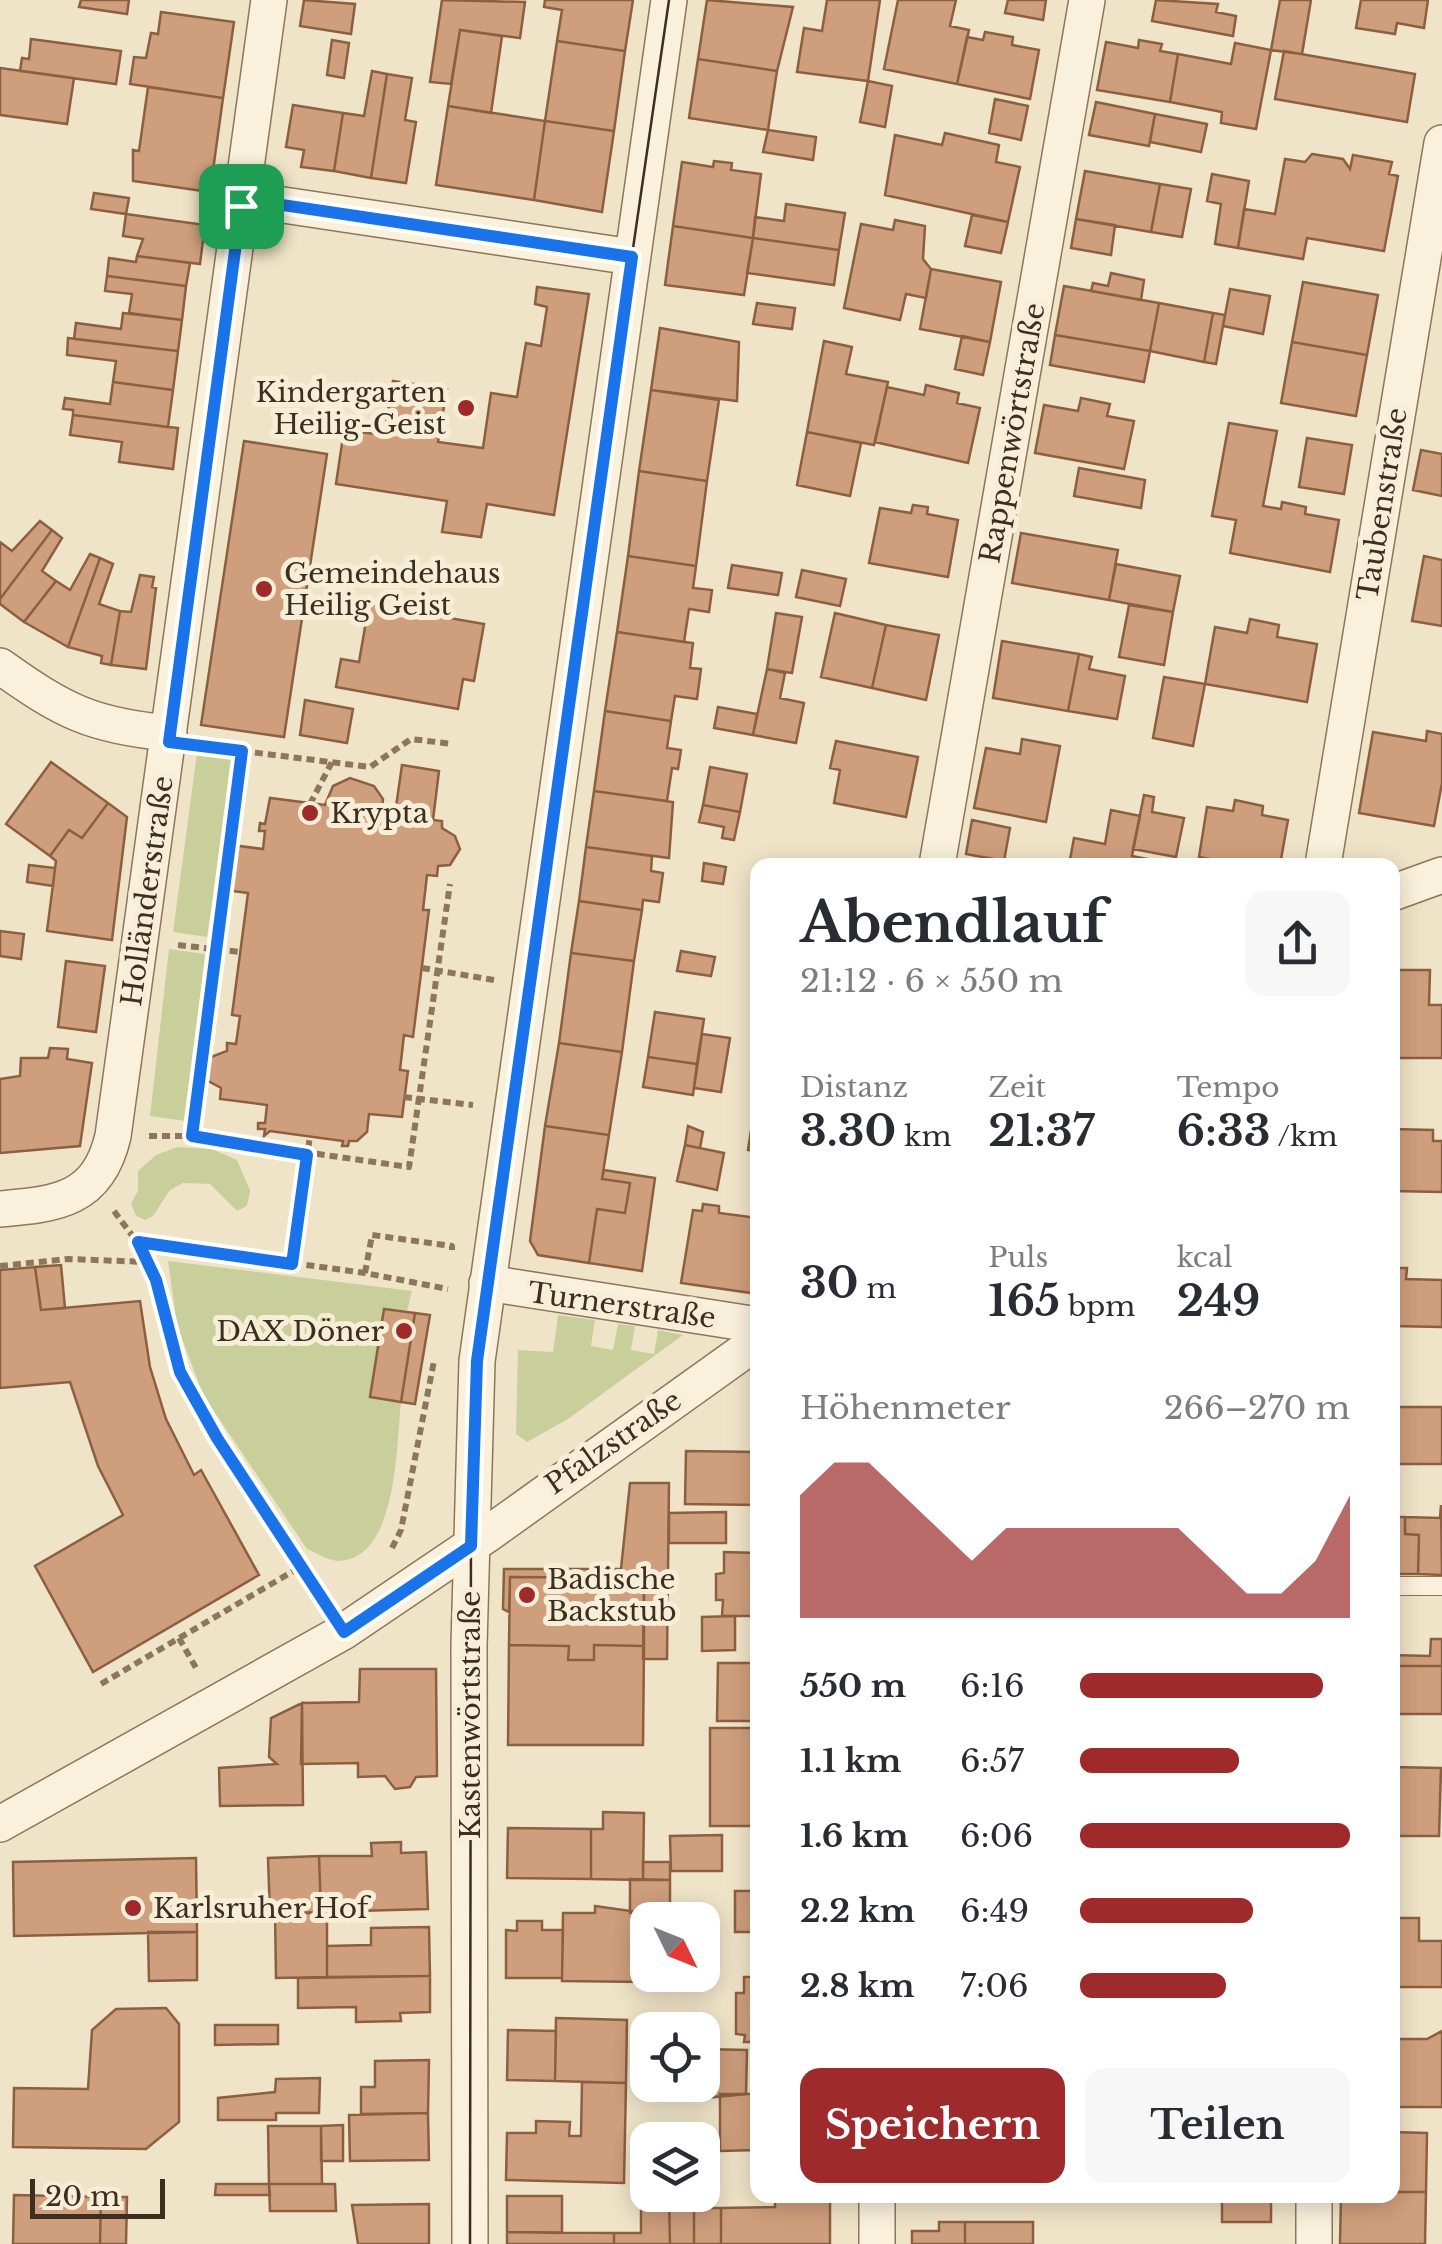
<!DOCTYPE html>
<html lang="de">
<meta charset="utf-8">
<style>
:root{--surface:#fff;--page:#f7f7f7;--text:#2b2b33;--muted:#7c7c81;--accent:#9e2a2b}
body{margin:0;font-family:"Libre Baskerville",serif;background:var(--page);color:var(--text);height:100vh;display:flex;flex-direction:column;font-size:38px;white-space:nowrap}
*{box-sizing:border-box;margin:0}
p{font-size:32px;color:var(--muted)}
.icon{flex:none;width:55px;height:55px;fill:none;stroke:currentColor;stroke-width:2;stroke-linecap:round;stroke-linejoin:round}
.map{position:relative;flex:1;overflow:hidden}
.drawer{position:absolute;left:750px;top:858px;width:650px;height:1345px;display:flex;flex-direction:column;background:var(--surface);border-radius:20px;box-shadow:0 5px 25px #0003}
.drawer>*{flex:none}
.needle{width:65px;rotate:133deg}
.controls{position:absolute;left:630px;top:1902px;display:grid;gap:20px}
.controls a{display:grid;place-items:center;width:90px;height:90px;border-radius:20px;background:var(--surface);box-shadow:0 5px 25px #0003;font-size:50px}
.scale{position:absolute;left:30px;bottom:25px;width:135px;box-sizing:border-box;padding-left:10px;border:5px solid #3d2e20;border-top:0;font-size:28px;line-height:35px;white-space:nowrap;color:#3d2e20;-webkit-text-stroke:8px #f7eed8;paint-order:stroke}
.pin{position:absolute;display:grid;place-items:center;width:85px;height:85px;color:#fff;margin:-42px;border-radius:20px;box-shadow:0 5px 15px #0006}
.round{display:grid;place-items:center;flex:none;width:105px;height:105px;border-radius:20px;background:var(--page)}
.head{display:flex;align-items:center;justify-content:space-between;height:170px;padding:0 50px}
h1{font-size:55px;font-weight:700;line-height:75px}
.figures{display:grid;grid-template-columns:repeat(3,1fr);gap:15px;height:170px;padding:10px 50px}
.figures div{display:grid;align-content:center}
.figures b{font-size:42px;font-weight:700}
.figures small{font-size:28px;font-weight:400}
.figures p{font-size:28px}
.chart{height:280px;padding:20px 50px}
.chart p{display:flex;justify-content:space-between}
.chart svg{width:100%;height:180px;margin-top:10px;fill:var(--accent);opacity:.7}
.primary-button{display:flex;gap:20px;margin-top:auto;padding:20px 50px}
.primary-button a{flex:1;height:115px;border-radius:20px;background:var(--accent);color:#fff;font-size:40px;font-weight:700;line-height:115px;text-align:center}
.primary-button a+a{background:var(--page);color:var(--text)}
ul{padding:0 50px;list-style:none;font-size:32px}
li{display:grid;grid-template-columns:160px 120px 1fr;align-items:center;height:75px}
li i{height:25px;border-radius:12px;background:var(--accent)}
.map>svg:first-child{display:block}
.green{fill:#c9cf9b}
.building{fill:#cf9f7d;stroke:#8d5f41;stroke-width:2.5}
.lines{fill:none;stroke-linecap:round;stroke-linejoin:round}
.service-casing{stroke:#8d765c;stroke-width:20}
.minor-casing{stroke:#8d765c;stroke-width:38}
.path{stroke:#8d765c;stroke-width:6;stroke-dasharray:8 5;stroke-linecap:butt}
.service{stroke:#faf1dc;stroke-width:18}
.minor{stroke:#faf1dc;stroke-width:35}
.tram{stroke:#3d2e20;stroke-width:2.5}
.route-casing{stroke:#fff;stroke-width:20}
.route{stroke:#1a73e8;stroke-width:12}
.poi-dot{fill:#9e2a2b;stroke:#f7eed8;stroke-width:4}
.labels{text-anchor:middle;stroke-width:10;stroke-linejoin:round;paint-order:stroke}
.poi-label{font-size:28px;fill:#3d2e20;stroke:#f7eed8;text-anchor:start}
.street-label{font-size:28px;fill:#3d2e20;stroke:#f7eed8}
</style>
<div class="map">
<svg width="1442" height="2244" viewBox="0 0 1442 2244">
<rect width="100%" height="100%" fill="#f0e4c8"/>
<!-- green -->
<path class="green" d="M197,753L234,759L207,937L173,932Z
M169,949L205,954L186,1121L150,1116Z
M177,1147L212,1149L237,1160L250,1190L247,1206L237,1211L210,1184L183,1183L170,1190L153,1216L145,1220L136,1216L131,1203L138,1191V1171L156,1155Z
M168,1261L412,1291L407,1311L383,1308L369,1398L401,1403C396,1446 398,1561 337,1561C328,1560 316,1553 307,1549L203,1395L177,1325Z
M558,1315L595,1320L591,1346L613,1350L618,1324L635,1326L631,1350L654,1354L658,1330L683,1335L568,1419L527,1442L516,1434L518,1350L553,1352Z"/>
<!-- building -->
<path class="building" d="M81,0H129L127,14L79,7Z
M304,0L355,4L351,34L300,26Z
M442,0L525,2L520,38L460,30L451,84L430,82Z
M545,0H633L625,51L557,41L562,10L544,7Z
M707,0L793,7L777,71L698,59Z
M827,0H880L868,81L797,72L804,28L822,31Z
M898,0H956L950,26L969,30L957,84L884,69Z
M1008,0H1046L1043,20L1005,13Z
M1156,0L1218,4L1216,12L1236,16L1233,36L1152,21Z
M1280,0H1311L1302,54L1271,50Z
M1361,0H1428L1424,28L1397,23L1395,34L1356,28Z
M161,12L234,22L223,98L130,84L134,57L146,58L151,33L158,34Z
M460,30L502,36L491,113L448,106Z
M985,32L1013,37L1012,45L1039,50L1030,99L957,84L967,37L983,40Z
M31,39L121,51L116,84L20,71L22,58L29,59Z
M332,40L349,43L344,78L327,75Z
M1139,40L1162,44L1160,51L1178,54L1170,102L1097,90L1106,42L1138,48Z
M557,41L625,51L614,131L545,121Z
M1235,43L1271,50L1256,129L1221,123L1222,112L1170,102L1178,54L1231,64Z
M1284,51L1415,74L1407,122L1275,99Z
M698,59L777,71L768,130L689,118Z
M0,68L74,78L67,124L0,115Z
M372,71L387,74L371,178L334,171L343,113L364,116Z
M387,74L412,78L405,120L416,122L406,183L371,178Z
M868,81L892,86L885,127L860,122Z
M148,87L223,98L210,192L133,181V150L139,151Z
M995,99L1028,106L1021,140L989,133Z
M1096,102L1155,114L1149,146L1089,135Z
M293,105L343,113L334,171L301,167L304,150L286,147Z
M448,106L545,121L534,200L436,185Z
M1155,114L1207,124L1201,152L1150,142Z
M545,121L614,131L602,212L534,200Z
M768,130L816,137L813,160L763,152Z
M945,133L999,145L996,162L1020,167L1008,222L885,195L895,135L942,145Z
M1312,154L1343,159L1350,169L1353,155L1392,162L1389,174L1398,176L1384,251L1307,238L1303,259L1238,248L1244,209L1275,214L1285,159L1305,162Z
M714,161L732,163L731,170L761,174L753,238L673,226L682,162L713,167Z
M1085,171L1160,184L1151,232L1076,219Z
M1212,174L1249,181L1238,248L1215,244L1221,204L1207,201Z
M1160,184L1191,189L1182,237L1151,232Z
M94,193L129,198L126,214L91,209Z
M786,204L845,213L839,250L753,238L755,217L784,221Z
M126,214L205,225L200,264L137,256L143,239L123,236Z
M972,215L1008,222L1001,253L965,246Z
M1076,219L1115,225L1111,255L1071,248Z
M895,220L925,226L923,259L931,269L926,298L906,294L900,320L844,308L861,224L893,230Z
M673,226L753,238L744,295L665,285Z
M753,238L839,250L834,285L747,273Z
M137,256L190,263L186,286L107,276L109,258L136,262Z
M931,269L1001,282L990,342L920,329Z
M1111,273L1144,280L1141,300L1091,291L1093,283L1108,286Z
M107,276L186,286L182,320L129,313L132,294L105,291Z
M1303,282L1378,295L1367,355L1292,342Z
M1064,286L1159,303L1150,351L1055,335Z
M537,287L589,294L554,515L487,504L481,537L442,532L447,501L336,484L344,430L384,435L393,381L447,389L438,442L483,448L491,393L517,397L526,343L541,346L547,307L535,304Z
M1230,289L1270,296L1263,334L1223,326Z
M757,303L795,308L792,329L753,324Z
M1159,303L1213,313L1204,362L1150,351Z
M123,313L182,320L178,351L74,339L76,323L121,329Z
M1213,313L1225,315L1216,364L1204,362Z
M660,328L739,342L737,401L651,390Z
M1055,335L1150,351L1144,382L1050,365Z
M962,336L990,342L983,375L955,369Z
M68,338L178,351L173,390L113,382L116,361L67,355Z
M824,341L852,347L846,374L888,382L874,445L807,432Z
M1292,342L1367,355L1356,416L1281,403Z
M113,382L173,390L168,427L73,415V410L63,409L65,398L110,404Z
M926,385L959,393L957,403L980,408L968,463L875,442L887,387L924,395Z
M651,390L719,400L707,481L639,471Z
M1081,398L1110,404L1107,416L1134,421L1124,469L1035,453L1044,405L1078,411Z
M73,415L178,428L173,469L119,462L122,442L70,435Z
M1229,423L1277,431L1263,506L1281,509L1282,502L1306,507L1305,514L1339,520L1330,572L1230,553L1236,520L1212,516Z
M807,432L861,443L850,496L797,485Z
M1307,438L1352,445L1344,494L1299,487Z
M244,441L327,454L284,737L201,725Z
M1421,450L1442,454V496L1413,490Z
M1079,468L1145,480L1141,508L1074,496Z
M639,471L707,481L696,566L628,556Z
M913,505L928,507L927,514L958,520L948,577L869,563L880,508L911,513Z
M40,521L52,530L0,599V542L12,551Z
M52,530L62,538L42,571L56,581L24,622L0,604V599Z
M1021,533L1118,550L1109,600L1012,583Z
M90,554L100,558L68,647L24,622L56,581L70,590Z
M628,556L696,566L693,588L712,590L709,612L689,609L684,642L617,632Z
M1424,556L1442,560V626L1412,621Z
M100,558L113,564L99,604L120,611L111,665L101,663L102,656L68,647Z
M1116,564L1180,576L1173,612L1109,600Z
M732,565L782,573L778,595L728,588Z
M802,570L846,579L840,606L796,597Z
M140,575L154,577L152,587L156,588L146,669L111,665L120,611L131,612Z
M369,604L484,624L474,681L463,679L458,709L336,687L341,659L359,662Z
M1129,605L1173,612L1164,665L1119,657Z
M776,613L802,617L792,673L767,669Z
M835,613L886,625L872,688L821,677Z
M1250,619L1279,625L1277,637L1317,644L1307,702L1205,684L1215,627L1247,633Z
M886,625L939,635L926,700L872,688Z
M617,632L693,643L690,668L701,669L697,699L675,696L671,721L605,711Z
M1002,641L1079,654L1068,711L993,698Z
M1079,654L1092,657L1089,669L1125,676L1117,719L1068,711Z
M767,669L785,673L780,698L804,703L796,743L753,735Z
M1164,677L1205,684L1193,746L1153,738Z
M305,700L353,709L347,743L300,735Z
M718,707L757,714L753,735L714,728Z
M605,711L671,721L667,748L681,750L678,769L672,768L667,801L594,791Z
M1427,731L1442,734V783L1434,826L1359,813L1373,732L1426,741Z
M1022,739L1060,746L1046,822L974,808L986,748L1020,754Z
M836,741L918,757L906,817L834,803L840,770L830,768Z
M51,762L108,803L82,838L69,830L50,856L6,824Z
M402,765L439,771L433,820L442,821V828L455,836L460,849L450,865L438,866L437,876L427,875L423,910H429L413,1037L404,1035L400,1070L408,1071L402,1117L369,1114L367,1132L357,1141H349L348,1146H342L343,1141L270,1131L264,1136L265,1129H258V1123H265L267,1105L220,1099L221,1088L208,1081L205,1069L211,1057L227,1051V1043L236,1044L240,1016L232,1015L248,893L225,890L231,845L263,849L265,831H259L260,823L265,824L270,798L325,805L333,786L350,778L374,786L383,799L382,813L395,814Z
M710,767L747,774L740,812L703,805Z
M594,791L673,802L669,858L586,847Z
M1144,795L1154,797L1152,812L1184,818L1176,857L1133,849Z
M1235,800L1263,806L1262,815L1288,820L1280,865H1240L1199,857L1207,807L1233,811Z
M108,803L127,817L112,940L47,931L56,861L50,856L69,830L82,838Z
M703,805L740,812L734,840L722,838L724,827L699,822Z
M1111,810L1140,816L1132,856L1157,861L1156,865H1069L1074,838L1105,844Z
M972,820L1010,828L1004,861L966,854Z
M586,847L652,856L651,871L663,873L659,902L643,900L642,910L579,901Z
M704,863L726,867L723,884L702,881Z
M29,865L55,868L53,886L27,882Z
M579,901L642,910L634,961L571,953Z
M0,931L24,934L21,959L0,956Z
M681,951L715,957L711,976L677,971Z
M571,953L634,961L622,1052L559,1043Z
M66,961L105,966L96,1032L58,1027Z
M1392,970H1430L1429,1005H1442V1058H1392Z
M655,1012L704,1019L697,1064L648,1057Z
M702,1034L730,1038L721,1092L694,1088Z
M559,1043L622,1052L609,1135L545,1126Z
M50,1048L68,1049L67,1059L92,1063L80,1146L0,1153V1079L20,1076L21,1058H48Z
M648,1057L697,1064L693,1095L643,1087Z
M755,1105H758V1151L748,1150Z
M545,1126L609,1135L602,1179L630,1183L625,1213L597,1209L589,1263L538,1255L530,1241Z
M688,1126L703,1132L700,1148L685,1145Z
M1392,1129L1433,1130V1141H1442V1192L1392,1191Z
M685,1145L724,1153L717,1190L677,1181Z
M604,1170L655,1178L642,1271L589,1263L597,1209L625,1213L630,1183L602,1179Z
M703,1204L719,1206V1213L758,1218L751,1293L681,1283L693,1210L702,1211Z
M61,1265L65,1308L41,1310L35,1267Z
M35,1267L41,1310L140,1301L150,1367L166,1419L194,1475L201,1470L259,1575L93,1672L35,1566L123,1515L98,1466L70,1382L0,1388V1270Z
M1392,1268H1407L1406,1279L1442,1280V1327L1392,1326Z
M384,1309L415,1313L401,1402L370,1397Z
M415,1313L430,1315L415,1404L401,1402Z
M1392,1407H1442V1464H1392Z
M686,1451L758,1452V1505L685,1504Z
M630,1483H669L667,1659H643L644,1578L510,1577L509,1612L503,1609L504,1569H621Z
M1441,1505L1442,1575L1418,1574L1419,1535L1405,1534V1517L1440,1518Z
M726,1512V1543H669V1513Z
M1392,1517H1405V1534L1419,1535L1418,1574H1392Z
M724,1552L758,1553V1616H722L723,1600H716V1574L724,1573Z
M510,1577L644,1578V1646L594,1645V1660H568L569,1646L509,1645Z
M735,1616V1650L702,1651V1617Z
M1431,1639H1442V1666H1392V1655L1430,1656Z
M509,1645L569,1646L568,1660H594V1645L644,1646L643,1745H508Z
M718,1663H758V1721H717Z
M1392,1666H1442V1714H1392Z
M360,1669H436L437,1776L416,1777L410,1787L395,1789L385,1776L358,1777V1763L301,1764L302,1703L359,1702Z
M302,1703L303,1805L220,1806L219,1768L277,1764L269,1757L271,1718Z
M710,1728H758V1826H710Z
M1392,1767L1441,1768L1439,1836H1392Z
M603,1812L644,1813L643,1880L591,1879V1829H603Z
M508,1828L591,1829V1879L507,1878Z
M722,1835V1871H671L670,1836Z
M401,1842V1853L426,1852L428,1909L321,1912L319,1856H372L371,1843Z
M319,1856L321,1912L270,1914L268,1858Z
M196,1858L197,1932L14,1936L13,1862Z
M643,1862H670V1880H643Z
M754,1877L758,1932H735V1891H754Z
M630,1879L670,1880V1920L645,1924V1913H630Z
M595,1906L645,1913L644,1982L562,1981L563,1913H595Z
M275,1913H327V1977L276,1978Z
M1392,1918H1419V1941H1442V1987H1392Z
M517,1921H542V1930H563L562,1978H506V1930L517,1931Z
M429,1927L430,1976L327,1977V1946L371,1945V1928Z
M148,1932H197V1980L149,1981Z
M702,1942H710V1981H669V1975H702Z
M430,1976V2012L400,2013L401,2021L356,2022V2007L298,2008V1978Z
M744,1977H758V2042H744L745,2035L736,2034V1993H744Z
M166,2008L179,2024V2122L146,2149L13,2147L14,2088L88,2089L92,2030L116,2009Z
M556,2018L627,2020L626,2083L555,2081Z
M215,2025H278V2044L215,2045Z
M508,2030L556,2031L555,2081L507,2080Z
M1442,2031V2107H1397L1392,2086L1397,2039H1427Z
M702,2049L747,2050L746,2094L694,2099L695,2085H702Z
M429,2060L428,2113L361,2114V2087H375V2061Z
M320,2078L319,2113H276V2120H218V2098L275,2092L276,2079Z
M582,2082L626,2083L624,2183L506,2180L507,2133H536V2121L570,2122L569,2136H581Z
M720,2094H758V2150L720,2151Z
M428,2113L429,2160L350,2161L349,2115Z
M343,2125V2161H321V2126Z
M268,2126H321L322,2184H269Z
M1392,2132L1427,2133L1426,2192H1392Z
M216,2184H269L270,2195H215Z
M269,2184H335L336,2211H270Z
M641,2192L669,2195L670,2244H614V2233H641Z
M1392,2192H1426L1425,2244H1340L1341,2195Z
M14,2195L101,2197L100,2244H13Z
M669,2195H694V2244H670Z
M775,2195H830V2244H721V2208L775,2207Z
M1222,2195H1271V2222H1222Z
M507,2196H562V2233L507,2232Z
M101,2197H127L126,2244H100Z
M429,2204V2244H358L352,2205Z
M694,2208H721V2244H694Z
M939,2222H965V2244H912V2231H939Z
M965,2222H1033V2244H965Z
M507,2232L614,2233V2244H507Z"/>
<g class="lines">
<defs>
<path id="service" d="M1392,1586H1442"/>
<path id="minor" d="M243,199L632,257
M0,666C63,711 92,726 169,733
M937,865L1087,0
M1323,865L1442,143
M1392,893L1442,875
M0,1209C58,1204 98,1200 113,1136L269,0
M487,1283L758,1325
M0,1824L343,1632L488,1534L758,1341
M877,2195V2244
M470,2244L469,1645L477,1361L669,0
M1314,2244V2195"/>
</defs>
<!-- service casing -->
<use href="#service" class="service-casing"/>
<!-- minor casing -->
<use href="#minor" class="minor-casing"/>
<!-- path -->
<path class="path" d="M242,751L370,767L411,739L453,744
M310,804L332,762
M178,945L240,952
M422,968L494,980
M404,1097L473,1105
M149,1136H192L409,1167L450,884
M192,1136L213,949L242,751L205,746
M114,1211L137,1242L156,1280L180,1372L217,1438L325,1601
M139,1242L365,1273L448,1289
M292,1264L310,1136
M0,1266L68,1259L147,1262
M365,1273L372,1235L452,1246V1250
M392,1548L401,1530L434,1361
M179,1638L196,1668
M101,1684L302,1566"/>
<!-- service -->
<use href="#service" class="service"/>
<!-- minor -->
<use href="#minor" class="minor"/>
<!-- tram -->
<path class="tram" d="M470,2244L471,1498L483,1284L669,0"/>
</g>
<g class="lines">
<defs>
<path id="route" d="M242,199L632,257L477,1361L471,1546L344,1632L217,1438L180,1372L156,1280L138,1242L292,1264L307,1155L192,1136L242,751L169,742Z"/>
</defs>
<!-- route casing -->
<use href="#route" class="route-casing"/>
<!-- route -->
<use href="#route" class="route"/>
</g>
<!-- markers -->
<g class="poi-dot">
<circle cx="466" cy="408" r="10"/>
<circle cx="264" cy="589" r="10"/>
<circle cx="310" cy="813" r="10"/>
<circle cx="404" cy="1331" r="10"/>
<circle cx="527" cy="1595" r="10"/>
<circle cx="133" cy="1908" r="10"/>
</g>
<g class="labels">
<!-- poi labels -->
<g class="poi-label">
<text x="446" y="402" text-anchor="end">Kindergarten<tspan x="446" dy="32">Heilig-Geist</tspan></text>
<text x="284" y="583">Gemeindehaus<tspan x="284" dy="32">Heilig Geist</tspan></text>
<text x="330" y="823">Krypta</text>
<text x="384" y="1341" text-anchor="end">DAX Döner</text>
<text x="547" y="1589">Badische<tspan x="547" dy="32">Backstub</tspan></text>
<text x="153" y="1918">Karlsruher Hof</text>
</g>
<!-- street labels -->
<g class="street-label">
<text transform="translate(1012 433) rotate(-80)" y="10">Rappenwörtstraße</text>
<text transform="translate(1382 504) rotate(-81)" y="10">Taubenstraße</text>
<text transform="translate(147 891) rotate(-82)" y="10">Holländerstraße</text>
<text transform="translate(622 1305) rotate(8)" y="10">Turnerstraße</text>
<text transform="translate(613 1442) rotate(-35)" y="10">Pfalzstraße</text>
<text transform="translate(470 1715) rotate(-90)" y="10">Kastenwörtstraße</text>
</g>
</g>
</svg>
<div class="controls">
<a><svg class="needle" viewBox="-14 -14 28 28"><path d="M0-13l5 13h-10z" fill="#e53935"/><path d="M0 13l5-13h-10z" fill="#7c7c81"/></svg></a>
<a><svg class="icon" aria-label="locate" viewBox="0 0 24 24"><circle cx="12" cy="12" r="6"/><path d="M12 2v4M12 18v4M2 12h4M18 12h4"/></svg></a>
<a><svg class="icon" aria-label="layers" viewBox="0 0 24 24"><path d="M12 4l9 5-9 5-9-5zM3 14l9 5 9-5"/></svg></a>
</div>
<div class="scale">20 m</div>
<div class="pin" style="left:241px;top:206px;background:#1e9e55"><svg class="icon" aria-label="arrive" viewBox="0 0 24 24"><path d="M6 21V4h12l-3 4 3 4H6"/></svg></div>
<section class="drawer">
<div class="head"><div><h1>Abendlauf</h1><p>21:12 · 6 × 550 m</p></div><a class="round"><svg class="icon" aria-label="share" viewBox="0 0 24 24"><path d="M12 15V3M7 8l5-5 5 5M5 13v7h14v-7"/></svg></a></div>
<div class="figures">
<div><p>Distanz</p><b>3.30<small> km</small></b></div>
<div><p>Zeit</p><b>21:37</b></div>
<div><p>Tempo</p><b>6:33<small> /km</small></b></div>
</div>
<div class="figures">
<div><b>30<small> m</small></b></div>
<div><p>Puls</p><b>165<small> bpm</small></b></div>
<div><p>kcal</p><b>249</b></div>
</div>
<div class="chart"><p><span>Höhenmeter</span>266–270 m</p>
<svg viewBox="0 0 160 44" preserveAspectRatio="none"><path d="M0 44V14L10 6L20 6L30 14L40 22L50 30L60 22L70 22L80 22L90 22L100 22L110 22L120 30L130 38L140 38L150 30L160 14V44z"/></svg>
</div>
<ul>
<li><b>550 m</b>6:16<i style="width:90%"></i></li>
<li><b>1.1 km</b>6:57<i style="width:59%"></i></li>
<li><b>1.6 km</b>6:06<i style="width:100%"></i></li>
<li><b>2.2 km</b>6:49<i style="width:64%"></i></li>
<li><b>2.8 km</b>7:06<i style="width:54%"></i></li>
</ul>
<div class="primary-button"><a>Speichern</a><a>Teilen</a></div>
</section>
</div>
